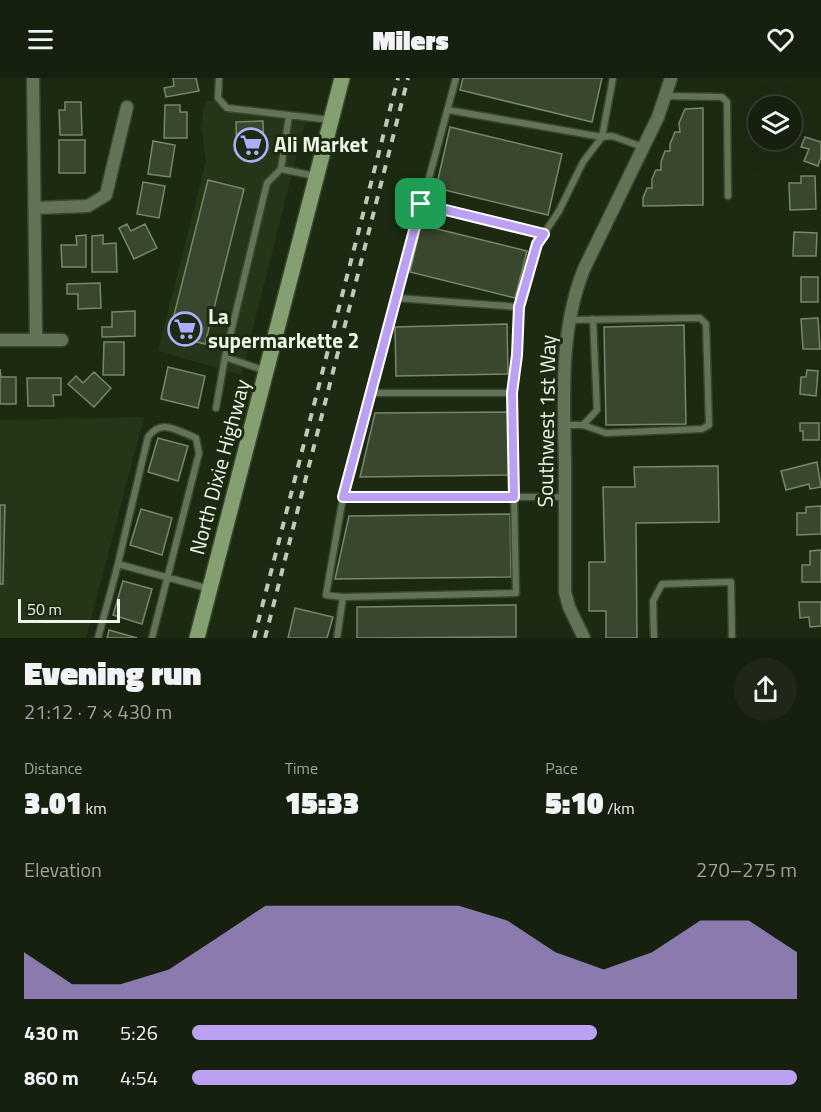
<!DOCTYPE html>
<meta charset="utf-8">
<style>
:root{--surface:#16200e;--page:#1f2817;--text:#f1f3f6;--muted:#9ea39e;--line:#353e2e;--accent:#bca0f2}
body{margin:0;font-family:"Titillium Web",sans-serif;background:var(--page);color:var(--text);height:100vh;display:flex;flex-direction:column;font-size:22px;white-space:nowrap}
*{box-sizing:border-box;margin:0}
p{font-size:20px;color:var(--muted)}
.icon{flex:none;width:33px;height:33px;fill:none;stroke:currentColor;stroke-width:2;stroke-linecap:round;stroke-linejoin:round}
.map{position:relative;height:560px;overflow:hidden}
.side{display:flex;flex-direction:column;background:var(--surface);flex:1}
.side>*{flex:none}
.fabs{position:absolute;left:748px;top:18px;display:grid;gap:12px}
.fabs a{display:grid;place-items:center;width:54px;height:54px;border-radius:50%;background:var(--surface);box-shadow:0 6px 24px #0002,0 0 0 2px var(--line);font-size:30px}
.scale{position:absolute;left:18px;bottom:15px;width:102px;box-sizing:border-box;padding-left:6px;border:3px solid #edf6e7;border-top:0;font-size:16px;line-height:21px;white-space:nowrap;color:#edf6e7;-webkit-text-stroke:4px #1d2a12;paint-order:stroke}
.pin{position:absolute;display:grid;place-items:center;width:51px;height:51px;color:#fff;margin:-26px;border-radius:12px;box-shadow:0 3px 9px #0006}
.round{display:grid;place-items:center;flex:none;width:63px;height:63px;border-radius:32px;background:var(--page)}
.overview{display:flex;align-items:center;justify-content:space-between;height:102px;padding:0 24px}
h1{font-size:33px;font-weight:800;line-height:45px}
.metrics{display:grid;grid-template-columns:repeat(3,1fr);gap:9px;height:102px;padding:6px 24px}
.metrics div{display:grid;align-content:center}
.metrics b{font-size:30px;font-weight:800}
.metrics small{font-size:16px;font-weight:400}
.metrics p{font-size:16px}
.chart{height:168px;padding:12px 24px}
.chart p{display:flex;justify-content:space-between}
.chart svg{width:100%;height:108px;margin-top:6px;fill:var(--accent);opacity:.7}
ul{padding:0 24px;list-style:none;font-size:20px}
li{display:grid;grid-template-columns:96px 72px 1fr;align-items:center;height:45px}
li i{height:15px;border-radius:8px;background:var(--accent)}
header{display:flex;justify-content:space-between;align-items:center;height:78px;padding:0 24px;background:var(--surface);font-size:27px;font-weight:800}
.map>svg:first-child{display:block}
.built{fill:#253517}
.building{fill:#39472e;stroke:#77876b;stroke-width:1.5}
.lines{fill:none;stroke-linecap:round;stroke-linejoin:round}
.lane-casing{stroke:#3a4730;stroke-width:9}
.street-casing{stroke:#3a4730;stroke-width:15}
.secondary-casing{stroke:#3a4730;stroke-width:18}
.lane{stroke:#637456;stroke-width:6}
.street{stroke:#637456;stroke-width:12}
.secondary{stroke:#85a070;stroke-width:15}
.rail{stroke:#bfc9b8;stroke-width:4;stroke-dasharray:8 8;stroke-linecap:butt}
.route-casing{stroke:#fff;stroke-width:12}
.route{stroke:#bca0f2;stroke-width:8}
.labels{text-anchor:middle;stroke-width:6;stroke-linejoin:round;paint-order:stroke}
.poi-label{font-size:21px;font-weight:bold;fill:#edf6e7;stroke:#1d2a12;text-anchor:start}
.street-label{font-size:21px;fill:#edf6e7;stroke:#1d2a12}
</style>
<header><svg class="icon" aria-label="menu" viewBox="0 0 24 24"><path d="M4 6h16M4 12h16M4 18h16"/></svg>Milers<svg class="icon" aria-label="heart" viewBox="0 0 24 24"><path d="M12 20l-8-8c-3-5 5-10 8-4 3-6 11-1 8 4z"/></svg></header>
<div class="map">
<svg width="821" height="560" viewBox="0 0 821 560">
<rect width="100%" height="100%" fill="#1d2a12"/>
<!-- built -->
<path class="built" d="M217,21L227,31L306,41L241,297L158,273L206,83L201,48L205,24Z
M144,339L86,560H0V342Z"/>
<!-- building -->
<path class="building" d="M173,0H196L199,13L166,19L164,10L174,8Z
M463,0H602L592,44L460,12Z
M65,24H81L82,57H60L59,32H65Z
M165,27H180V34H187V60H164Z
M703,30V127L643,128V120L647,110H652V101L656,92H661V84L665,73H670V66L675,54H680L679,45L685,31Z
M263,43L264,75L237,76L236,44Z
M450,49L562,76L548,137L436,110Z
M805,59L821,64V79L818,88L804,83L809,71L801,69Z
M59,62H85V95H59Z
M153,63L175,67L170,99L148,96Z
M801,98H815L816,131L790,132L789,105H801Z
M208,102L244,111L205,266L169,257Z
M143,104L165,108L159,140L137,136Z
M127,146L131,153L145,146L157,170L134,181L119,150Z
M421,147L527,173L515,220L410,194Z
M794,154L817,155L816,178H793Z
M86,157V189H62L61,167H77L76,158Z
M103,157V166L116,165L117,194H92V158Z
M801,199H818V224H801Z
M100,205L101,230L78,231V216H67V206Z
M135,233V258L102,259V249H112V234Z
M818,240L820,271H803L801,241Z
M507,246L508,296L396,298L395,249Z
M684,247L686,346L606,347L604,249Z
M104,264H124V297H103Z
M168,289L205,298L198,330L161,321Z
M0,291L1,299H16V326H0Z
M807,292L818,293L816,318L800,316L801,299H806Z
M94,294L111,310L94,329L68,306L76,298L83,305Z
M27,300H61V317H53L54,328H28Z
M510,334V397L360,399L375,335Z
M800,345H819V362H803V353H800Z
M158,360L188,368L178,403L148,394Z
M817,384L821,409L810,411L809,406L786,412L781,393Z
M718,388L719,444L636,445L637,560H606V533H589V484H605L603,409H635L634,389Z
M0,427H5L3,506H0Z
M821,428V456L797,457V435H806V429Z
M141,431L172,440L162,477L130,467Z
M510,436L511,499L335,501L349,438Z
M821,472V504H802V487H810V473Z
M123,503L152,511L142,546L113,537Z
M799,524H821V548L810,549L809,539L800,540Z
M516,527V559L357,560V529Z
M295,530L333,539L327,560H288Z
M109,552L137,560H107Z"/>
<g class="lines">
<defs>
<path id="lane" d="M219,0L218,20L227,30L331,42
M613,0L602,59L612,58L643,69
M665,18L722,19L727,24L728,118
M448,32L602,59L583,84L559,133L537,166L519,229L517,277L512,315
M289,37L281,91L315,98
M421,126L544,156
M396,220L519,229
M266,293L225,279L267,105L281,91
M371,315L456,0
M216,330L225,279
M564,347H583L606,355L702,351L709,347L706,246L700,240L569,242
M583,347L597,332L593,241
M343,419H514L516,515L343,519
M118,486L210,511
M98,560L116,494L148,359C162,340 178,353 196,360L199,375L152,560
M337,560L343,519L326,517L343,419L371,315H512L514,419H565
M654,560L653,523L662,506L731,504L732,560"/>
<path id="street" d="M33,0L36,260
M35,130L88,128L106,117L127,29
M0,262H62
M584,560L569,529L565,514C565,471 565,429 565,386C564,320 559,253 584,191L658,39L671,0"/>
<path id="secondary" d="M197,560L342,0"/>
</defs>
<!-- lane casing -->
<use href="#lane" class="lane-casing"/>
<!-- street casing -->
<use href="#street" class="street-casing"/>
<!-- secondary casing -->
<use href="#secondary" class="secondary-casing"/>
<!-- lane -->
<use href="#lane" class="lane"/>
<!-- street -->
<use href="#street" class="street"/>
<!-- secondary -->
<use href="#secondary" class="secondary"/>
<!-- rail -->
<path class="rail" d="M254,560L398,0
M265,560L408,0"/>
</g>
<g class="lines">
<defs>
<path id="route" d="M421,126L544,156L537,166L519,229L517,277L512,315L514,419H343Z"/>
</defs>
<!-- route casing -->
<use href="#route" class="route-casing"/>
<!-- route -->
<use href="#route" class="route"/>
</g>
<!-- icons -->
<defs>
<symbol id="supermarket-ring" viewBox="-11 -11 22 22"><circle r="9.5" fill="#1d2a12" stroke="#acaffb" stroke-width="1.5"/><path d="M-6-5.5h2.5l.6 2H6L4.5 2H-2.5L-4.4-4H-6ZM-1.5 3.2a1.3 1.3 0 1 0 .1 0ZM3 3.2a1.3 1.3 0 1 0 .1 0Z" fill="#acaffb"/></symbol>
</defs>
<g fill-rule="evenodd">
<use href="#supermarket-ring" x="232" y="48" width="38" height="38"/>
<use href="#supermarket-ring" x="166" y="232" width="38" height="38"/>
</g>
<g class="labels">
<!-- poi labels -->
<g class="poi-label">
<text x="274" y="74">Ali Market</text>
<text x="208" y="246">La<tspan x="208" dy="24">supermarkette 2</tspan></text>
</g>
<!-- street labels -->
<g class="street-label">
<text transform="translate(547 343) rotate(-89)" y="7">Southwest 1st Way</text>
<text transform="translate(220 389) rotate(-75)" y="7">North Dixie Highway</text>
</g>
</g>
</svg>
<div class="fabs">
<a><svg class="icon" aria-label="layers" viewBox="0 0 24 24"><path d="M12 4l9 5-9 5-9-5zM3 14l9 5 9-5"/></svg></a>
</div>
<div class="scale">50 m</div>
<div class="pin" style="left:421px;top:126px;background:#1e9e55"><svg class="icon" aria-label="arrive" viewBox="0 0 24 24"><path d="M6 21V4h12l-3 4 3 4H6"/></svg></div>
</div>
<section class="side">
<div class="overview"><div><h1>Evening run</h1><p>21:12 · 7 × 430 m</p></div><a class="round"><svg class="icon" aria-label="share" viewBox="0 0 24 24"><path d="M12 15V3M7 8l5-5 5 5M5 13v7h14v-7"/></svg></a></div>
<div class="metrics">
<div><p>Distance</p><b>3.01<small> km</small></b></div>
<div><p>Time</p><b>15:33</b></div>
<div><p>Pace</p><b>5:10<small> /km</small></b></div>
</div>
<div class="chart"><p><span>Elevation</span>270–275 m</p>
<svg viewBox="0 0 160 44" preserveAspectRatio="none"><path d="M0 44V25L10 38L20 38L30 32L40 19L50 6L60 6L70 6L80 6L90 6L100 12L110 25L120 32L130 25L140 12L150 12L160 25V44z"/></svg>
</div>
<ul>
<li><b>430 m</b>5:26<i style="width:67%"></i></li>
<li><b>860 m</b>4:54<i style="width:100%"></i></li>
</ul>
</section>
